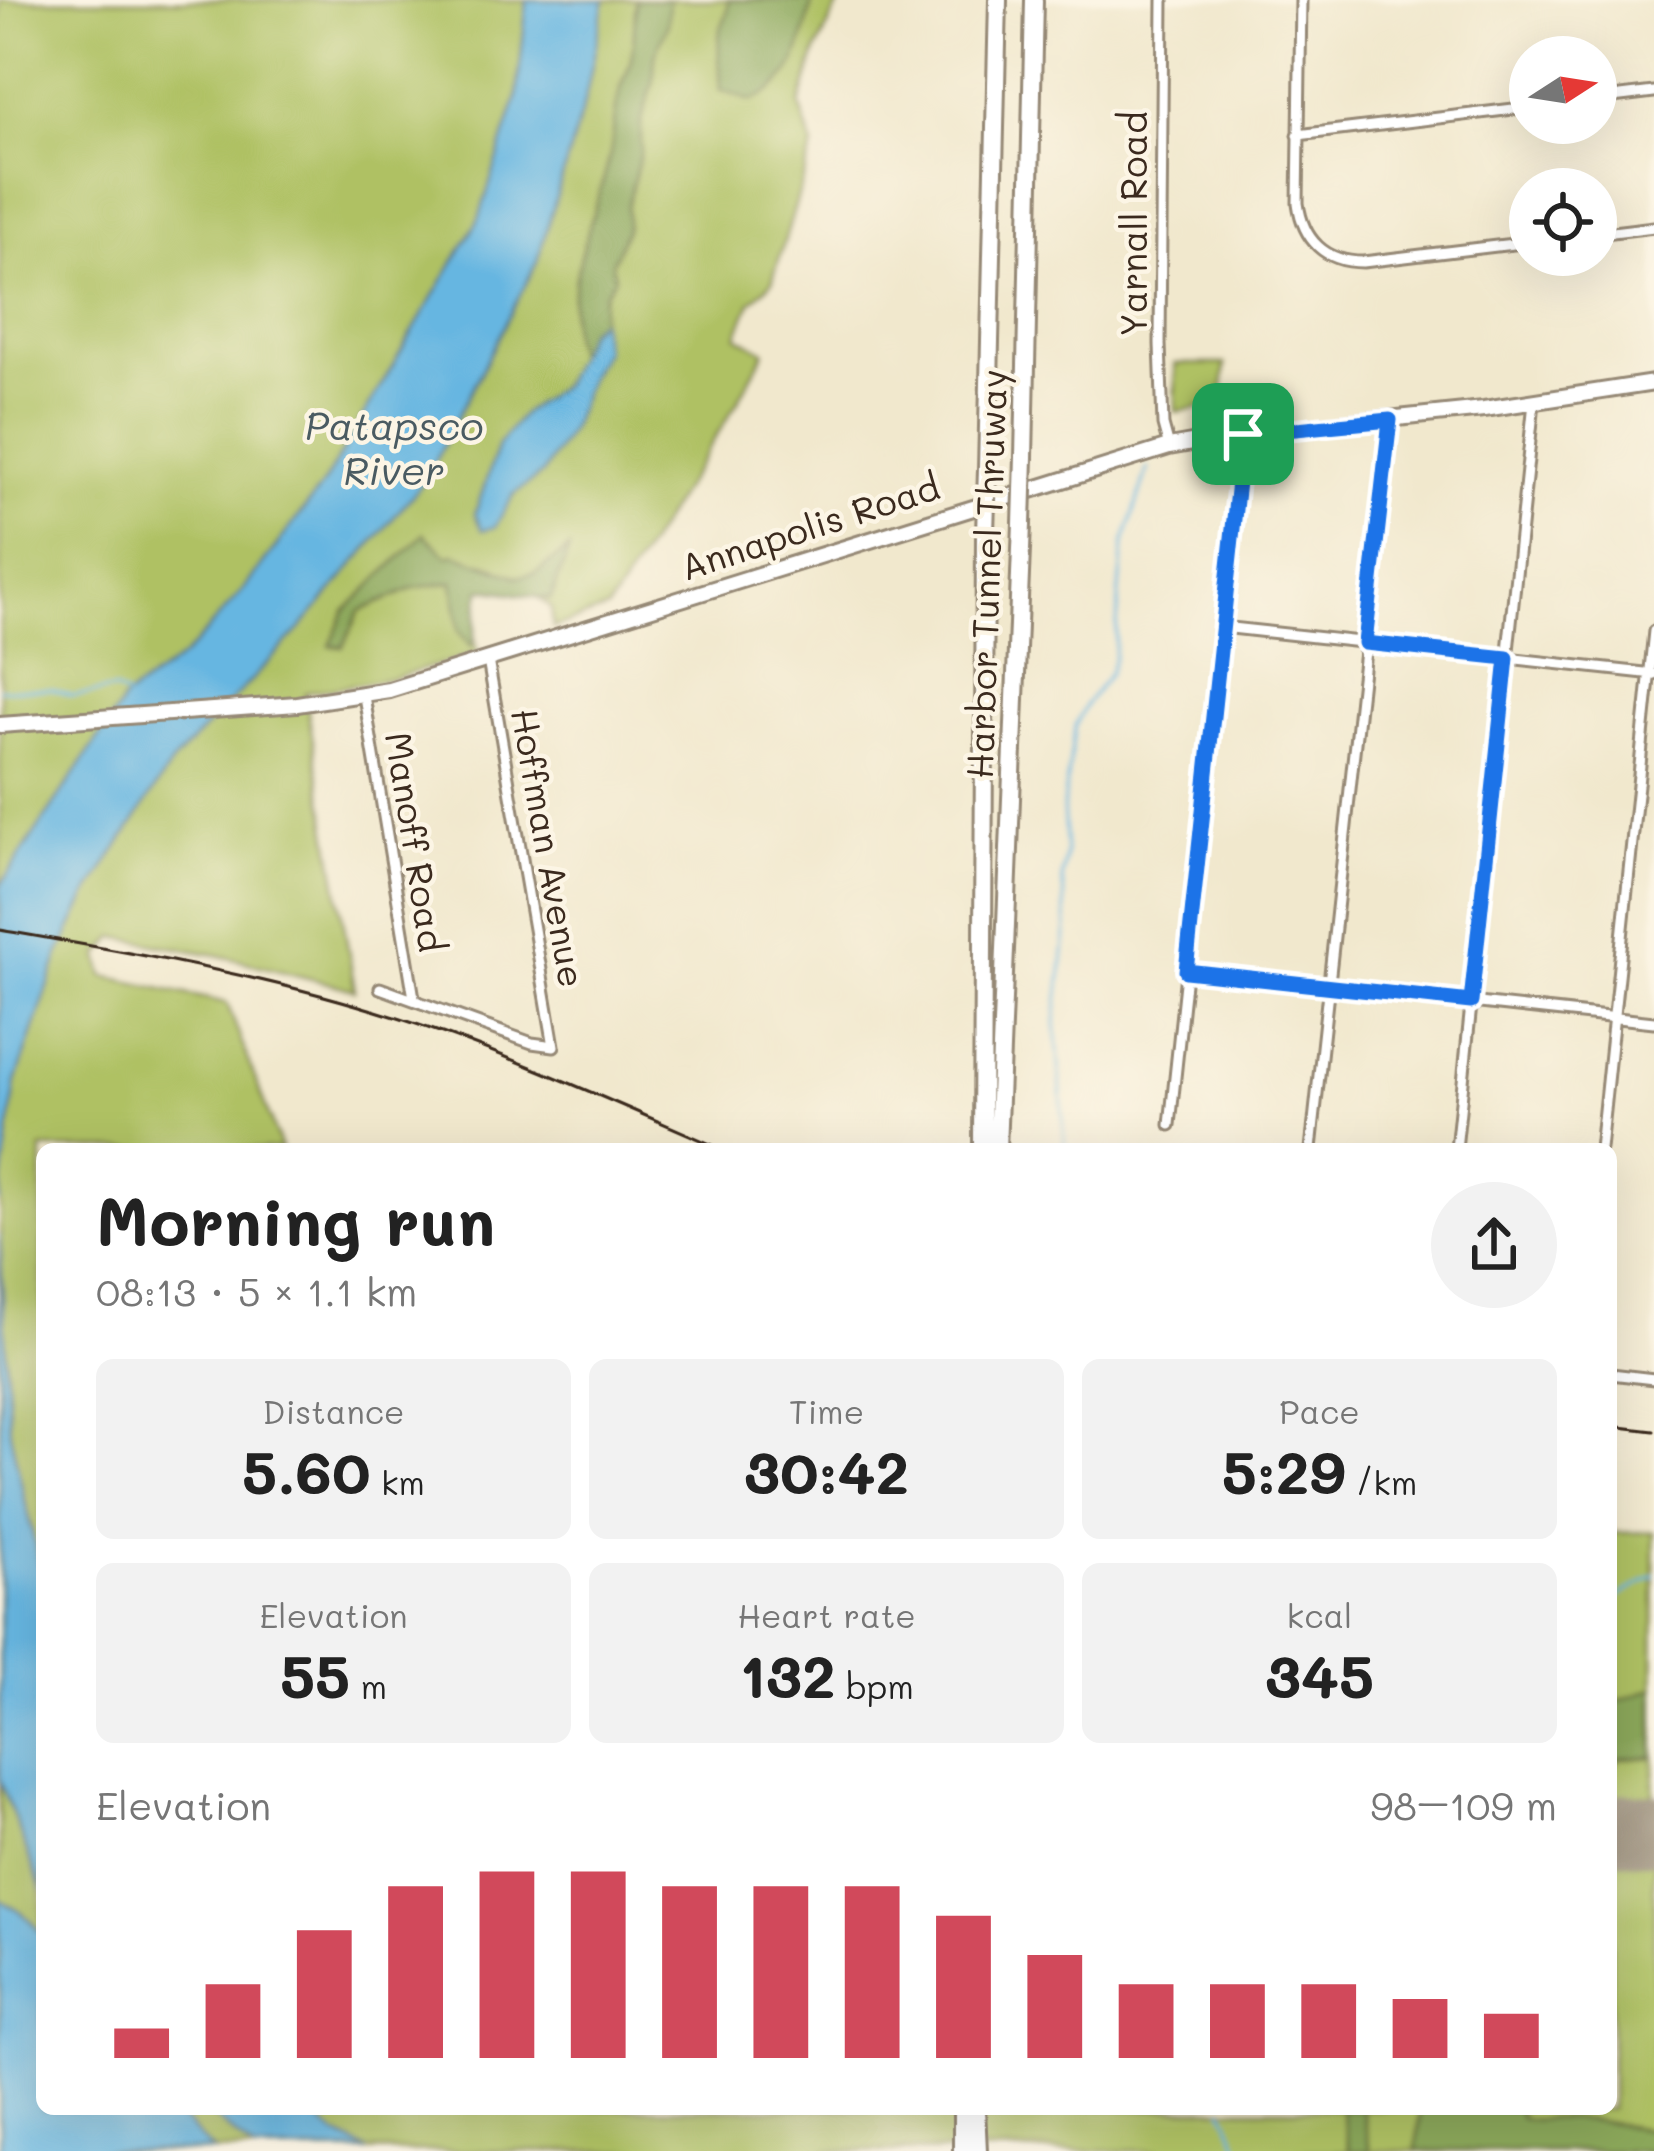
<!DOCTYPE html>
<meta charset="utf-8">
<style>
:root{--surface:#fff;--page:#f2f2f2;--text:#222;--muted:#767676;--accent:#d1495b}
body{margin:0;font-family:Mali,sans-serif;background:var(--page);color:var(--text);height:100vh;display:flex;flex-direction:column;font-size:45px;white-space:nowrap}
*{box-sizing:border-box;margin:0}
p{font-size:39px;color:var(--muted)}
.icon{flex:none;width:66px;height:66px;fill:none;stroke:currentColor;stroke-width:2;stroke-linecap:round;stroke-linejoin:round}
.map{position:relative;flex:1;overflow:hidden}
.panel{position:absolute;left:36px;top:1143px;width:1581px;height:972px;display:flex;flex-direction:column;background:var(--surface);border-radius:18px;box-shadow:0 12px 48px #0002}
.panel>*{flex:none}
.needle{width:78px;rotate:78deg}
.fabs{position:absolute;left:1509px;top:36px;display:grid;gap:24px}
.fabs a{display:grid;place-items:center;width:108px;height:108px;border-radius:50%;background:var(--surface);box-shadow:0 12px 48px #0002;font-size:60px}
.pin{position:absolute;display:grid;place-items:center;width:102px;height:102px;color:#fff;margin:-51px;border-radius:24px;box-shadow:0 6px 18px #0006}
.round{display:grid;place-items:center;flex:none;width:126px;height:126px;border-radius:63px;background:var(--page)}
.head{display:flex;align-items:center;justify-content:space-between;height:204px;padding:0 60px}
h1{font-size:66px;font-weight:700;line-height:90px}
.figures{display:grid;grid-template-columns:repeat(3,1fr);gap:18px;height:204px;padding:12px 60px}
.figures div{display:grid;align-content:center;border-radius:18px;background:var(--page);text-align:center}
.figures b{font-size:60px;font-weight:700}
.figures small{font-size:33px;font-weight:400}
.figures p{font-size:33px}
.chart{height:336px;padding:24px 60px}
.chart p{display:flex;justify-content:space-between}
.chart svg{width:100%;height:216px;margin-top:12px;stroke:var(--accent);stroke-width:6}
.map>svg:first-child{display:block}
.green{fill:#afc164;stroke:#757641;stroke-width:3}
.forest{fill:#8ba75a;stroke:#63683c;stroke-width:3}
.water{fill:#66b6e1;stroke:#507080;stroke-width:3}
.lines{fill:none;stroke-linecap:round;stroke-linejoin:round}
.stream{stroke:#66b6e1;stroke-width:3}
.runway{stroke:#968976;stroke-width:69}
.minor-casing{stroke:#968976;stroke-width:15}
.secondary-casing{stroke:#968976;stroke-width:20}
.motorway-casing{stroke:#968976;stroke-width:22}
.minor{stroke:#fff;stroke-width:9}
.secondary{stroke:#fff;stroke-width:14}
.motorway{stroke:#fff;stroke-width:16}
.tram{stroke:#3b2a1e;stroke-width:3}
.motorway-bridge-casing{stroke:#968976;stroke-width:22;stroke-linecap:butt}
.motorway-bridge{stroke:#fff;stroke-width:16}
.route-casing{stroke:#fff;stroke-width:24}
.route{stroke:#1a73e8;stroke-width:15}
.labels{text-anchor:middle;stroke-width:9;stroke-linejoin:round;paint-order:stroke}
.street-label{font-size:36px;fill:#3b2a1e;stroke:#fcf5e5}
.water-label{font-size:39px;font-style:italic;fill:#4a5b62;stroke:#fcf5e5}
</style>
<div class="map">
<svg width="1654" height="2151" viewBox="0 0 1654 2151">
<rect width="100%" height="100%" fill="#fcf5e5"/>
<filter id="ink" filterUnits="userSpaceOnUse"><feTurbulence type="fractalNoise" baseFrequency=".00833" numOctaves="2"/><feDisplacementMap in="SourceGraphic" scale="24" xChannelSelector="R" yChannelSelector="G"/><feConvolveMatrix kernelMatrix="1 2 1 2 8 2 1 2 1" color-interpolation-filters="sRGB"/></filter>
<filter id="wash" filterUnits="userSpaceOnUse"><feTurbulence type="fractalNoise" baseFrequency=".004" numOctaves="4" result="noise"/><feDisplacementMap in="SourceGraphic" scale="48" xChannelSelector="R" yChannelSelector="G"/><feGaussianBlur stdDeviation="2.7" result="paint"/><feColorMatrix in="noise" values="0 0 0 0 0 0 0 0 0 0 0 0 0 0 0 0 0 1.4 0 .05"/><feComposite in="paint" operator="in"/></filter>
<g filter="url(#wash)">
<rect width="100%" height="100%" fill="#f1e8cd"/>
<!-- green -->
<path class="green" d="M0,0H841L816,51L800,105L813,147L772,282L751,302L737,336L765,351L738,401L608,609L553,628L551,607L495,567L458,557L478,653L394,678L305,693L355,990L217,955L115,937L99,956L104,976L227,1003L281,1149H42V2109H1611V1533L1654,1532V2151H0Z
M1175,364H1225L1222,403L1176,412Z"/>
<!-- forest -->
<path class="forest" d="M636,0H669L667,26L655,55L653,84L641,122V151L627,208V227L612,264L615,277L604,294L600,320L588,330L578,358C555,308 595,217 608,163C614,143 613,120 618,99C620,87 626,76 630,64C635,44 634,21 636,0Z
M728,0H813C801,44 798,83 751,101L720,89C722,72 717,54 719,38C720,24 730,15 728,0Z
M424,534L448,556L455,554L518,577L536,573L569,549L551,599L482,589C475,608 479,630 471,647L459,631L453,582L414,588L360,611L343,647L330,646L345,611Z
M1654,1688V1757L1620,1759L1611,1768V1703Z
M1341,2109H1362L1370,2151H1349Z
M1420,2109H1517L1520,2118C1536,2122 1543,2118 1558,2118C1591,2117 1622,2127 1654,2130V2151H1416Z"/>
<!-- water -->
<path class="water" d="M527,0H605L585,100L537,262L426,479L302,627L171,764L87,896L60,952L16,1082L0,1202V886L126,697L184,656L244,589L322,486L479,219L517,97Z
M600,320L604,351L590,375L571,428L542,474L514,494L495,527L482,530L475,514L498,445L523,413L561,386L588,330Z
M0,1234L10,1432L42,1577V1891L0,1780Z
M0,1899L31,1920L42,1935V2109H172L213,2151H0Z
M203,2109H303L335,2134L368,2151H255Z"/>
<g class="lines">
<!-- stream -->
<path class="stream" d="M0,689H51L72,696L114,690L126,696
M1065,1149L1056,1021L1067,926L1062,878L1066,851L1063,806L1075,726L1086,704L1109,674L1114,658L1124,544L1148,468
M1611,1601L1654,1576
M1223,2109L1241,2151"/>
<!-- runway -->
<path class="runway" d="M1623,1828L1654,1829"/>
</g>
</g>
<g filter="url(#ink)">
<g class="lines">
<defs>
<path id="minor" d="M1163,0L1160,344L1163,425L1169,447
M1301,0L1298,203C1303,240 1325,262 1363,262L1530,242
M1596,99L1654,92
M1298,135L1530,107
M1596,234L1654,227
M1222,627L1654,674
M364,696L414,998
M1186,971L1654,1022
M380,988L532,1043L554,1046L488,660
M1170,1125L1243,434
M1311,1149L1390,420
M1456,1149L1534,402
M1600,1149L1654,631
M1611,1374L1654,1379"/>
<path id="secondary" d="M0,725L297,704L389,690L1169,447L1243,434L1484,409L1654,383"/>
<path id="motorway" d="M1024,457L1034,0
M987,469L998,0
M982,1149L985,533
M997,1149L1022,524
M962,2109V2151
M976,2109L978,2151"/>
</defs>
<!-- minor casing -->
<use href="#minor" class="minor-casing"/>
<!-- secondary casing -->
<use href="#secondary" class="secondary-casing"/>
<!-- motorway casing -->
<use href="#motorway" class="motorway-casing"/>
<!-- minor -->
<use href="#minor" class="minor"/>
<!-- secondary -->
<use href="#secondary" class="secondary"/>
<!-- motorway -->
<use href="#motorway" class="motorway"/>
<!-- tram -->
<path class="tram" d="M0,930C132,953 264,975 392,1016C505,1052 613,1102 722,1149
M1611,1426L1654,1431"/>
<defs>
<path id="motorway-bridge" d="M1022,524L1024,457
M985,533L987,469"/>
</defs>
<!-- motorway-bridge casing -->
<use href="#motorway-bridge" class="motorway-bridge-casing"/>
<!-- motorway-bridge -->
<use href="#motorway-bridge" class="motorway-bridge"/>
</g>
</g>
<g class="lines" filter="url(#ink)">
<defs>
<path id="route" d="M1390,420L1365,643L1507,658L1471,1002L1186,971L1243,434Z"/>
</defs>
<!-- route casing -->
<use href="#route" class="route-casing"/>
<!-- route -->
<use href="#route" class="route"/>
</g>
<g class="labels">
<!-- street labels -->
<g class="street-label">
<text transform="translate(1134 224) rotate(-90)" y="13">Yarnall Road</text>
<text transform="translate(810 527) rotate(-18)" y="13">Annapolis Road</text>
<text transform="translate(987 574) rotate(-88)" y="13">Harbor Tunnel Thruway</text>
<text transform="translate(415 842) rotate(81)" y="13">Manoff Road</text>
<text transform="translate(548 848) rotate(80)" y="13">Hoffman Avenue</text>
</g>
<!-- water labels -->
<g class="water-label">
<text x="394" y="440">Patapsco<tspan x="394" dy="45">River</tspan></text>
</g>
</g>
</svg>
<div class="fabs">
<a><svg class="needle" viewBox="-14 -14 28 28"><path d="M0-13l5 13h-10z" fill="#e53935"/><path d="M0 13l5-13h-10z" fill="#767676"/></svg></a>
<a><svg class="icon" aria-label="locate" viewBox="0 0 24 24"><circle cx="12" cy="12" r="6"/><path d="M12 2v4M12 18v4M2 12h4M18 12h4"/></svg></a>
</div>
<div class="pin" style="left:1243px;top:434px;background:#1e9e55"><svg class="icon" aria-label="arrive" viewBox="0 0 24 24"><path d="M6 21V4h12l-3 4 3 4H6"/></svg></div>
<section class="panel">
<div class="head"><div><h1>Morning run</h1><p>08:13 · 5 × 1.1 km</p></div><a class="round"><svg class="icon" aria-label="share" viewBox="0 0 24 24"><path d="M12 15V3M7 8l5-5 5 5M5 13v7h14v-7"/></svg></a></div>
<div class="figures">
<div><p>Distance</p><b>5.60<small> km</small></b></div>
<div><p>Time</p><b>30:42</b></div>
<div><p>Pace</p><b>5:29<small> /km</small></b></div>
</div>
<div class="figures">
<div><p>Elevation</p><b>55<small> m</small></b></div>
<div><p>Heart rate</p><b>132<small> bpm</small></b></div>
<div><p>kcal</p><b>345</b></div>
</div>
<div class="chart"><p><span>Elevation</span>98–109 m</p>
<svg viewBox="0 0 160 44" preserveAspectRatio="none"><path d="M5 44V38M15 44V29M25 44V18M35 44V9M45 44V6M55 44V6M65 44V9M75 44V9M85 44V9M95 44V15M105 44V23M115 44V29M125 44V29M135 44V29M145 44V32M155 44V35"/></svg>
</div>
</section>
</div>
